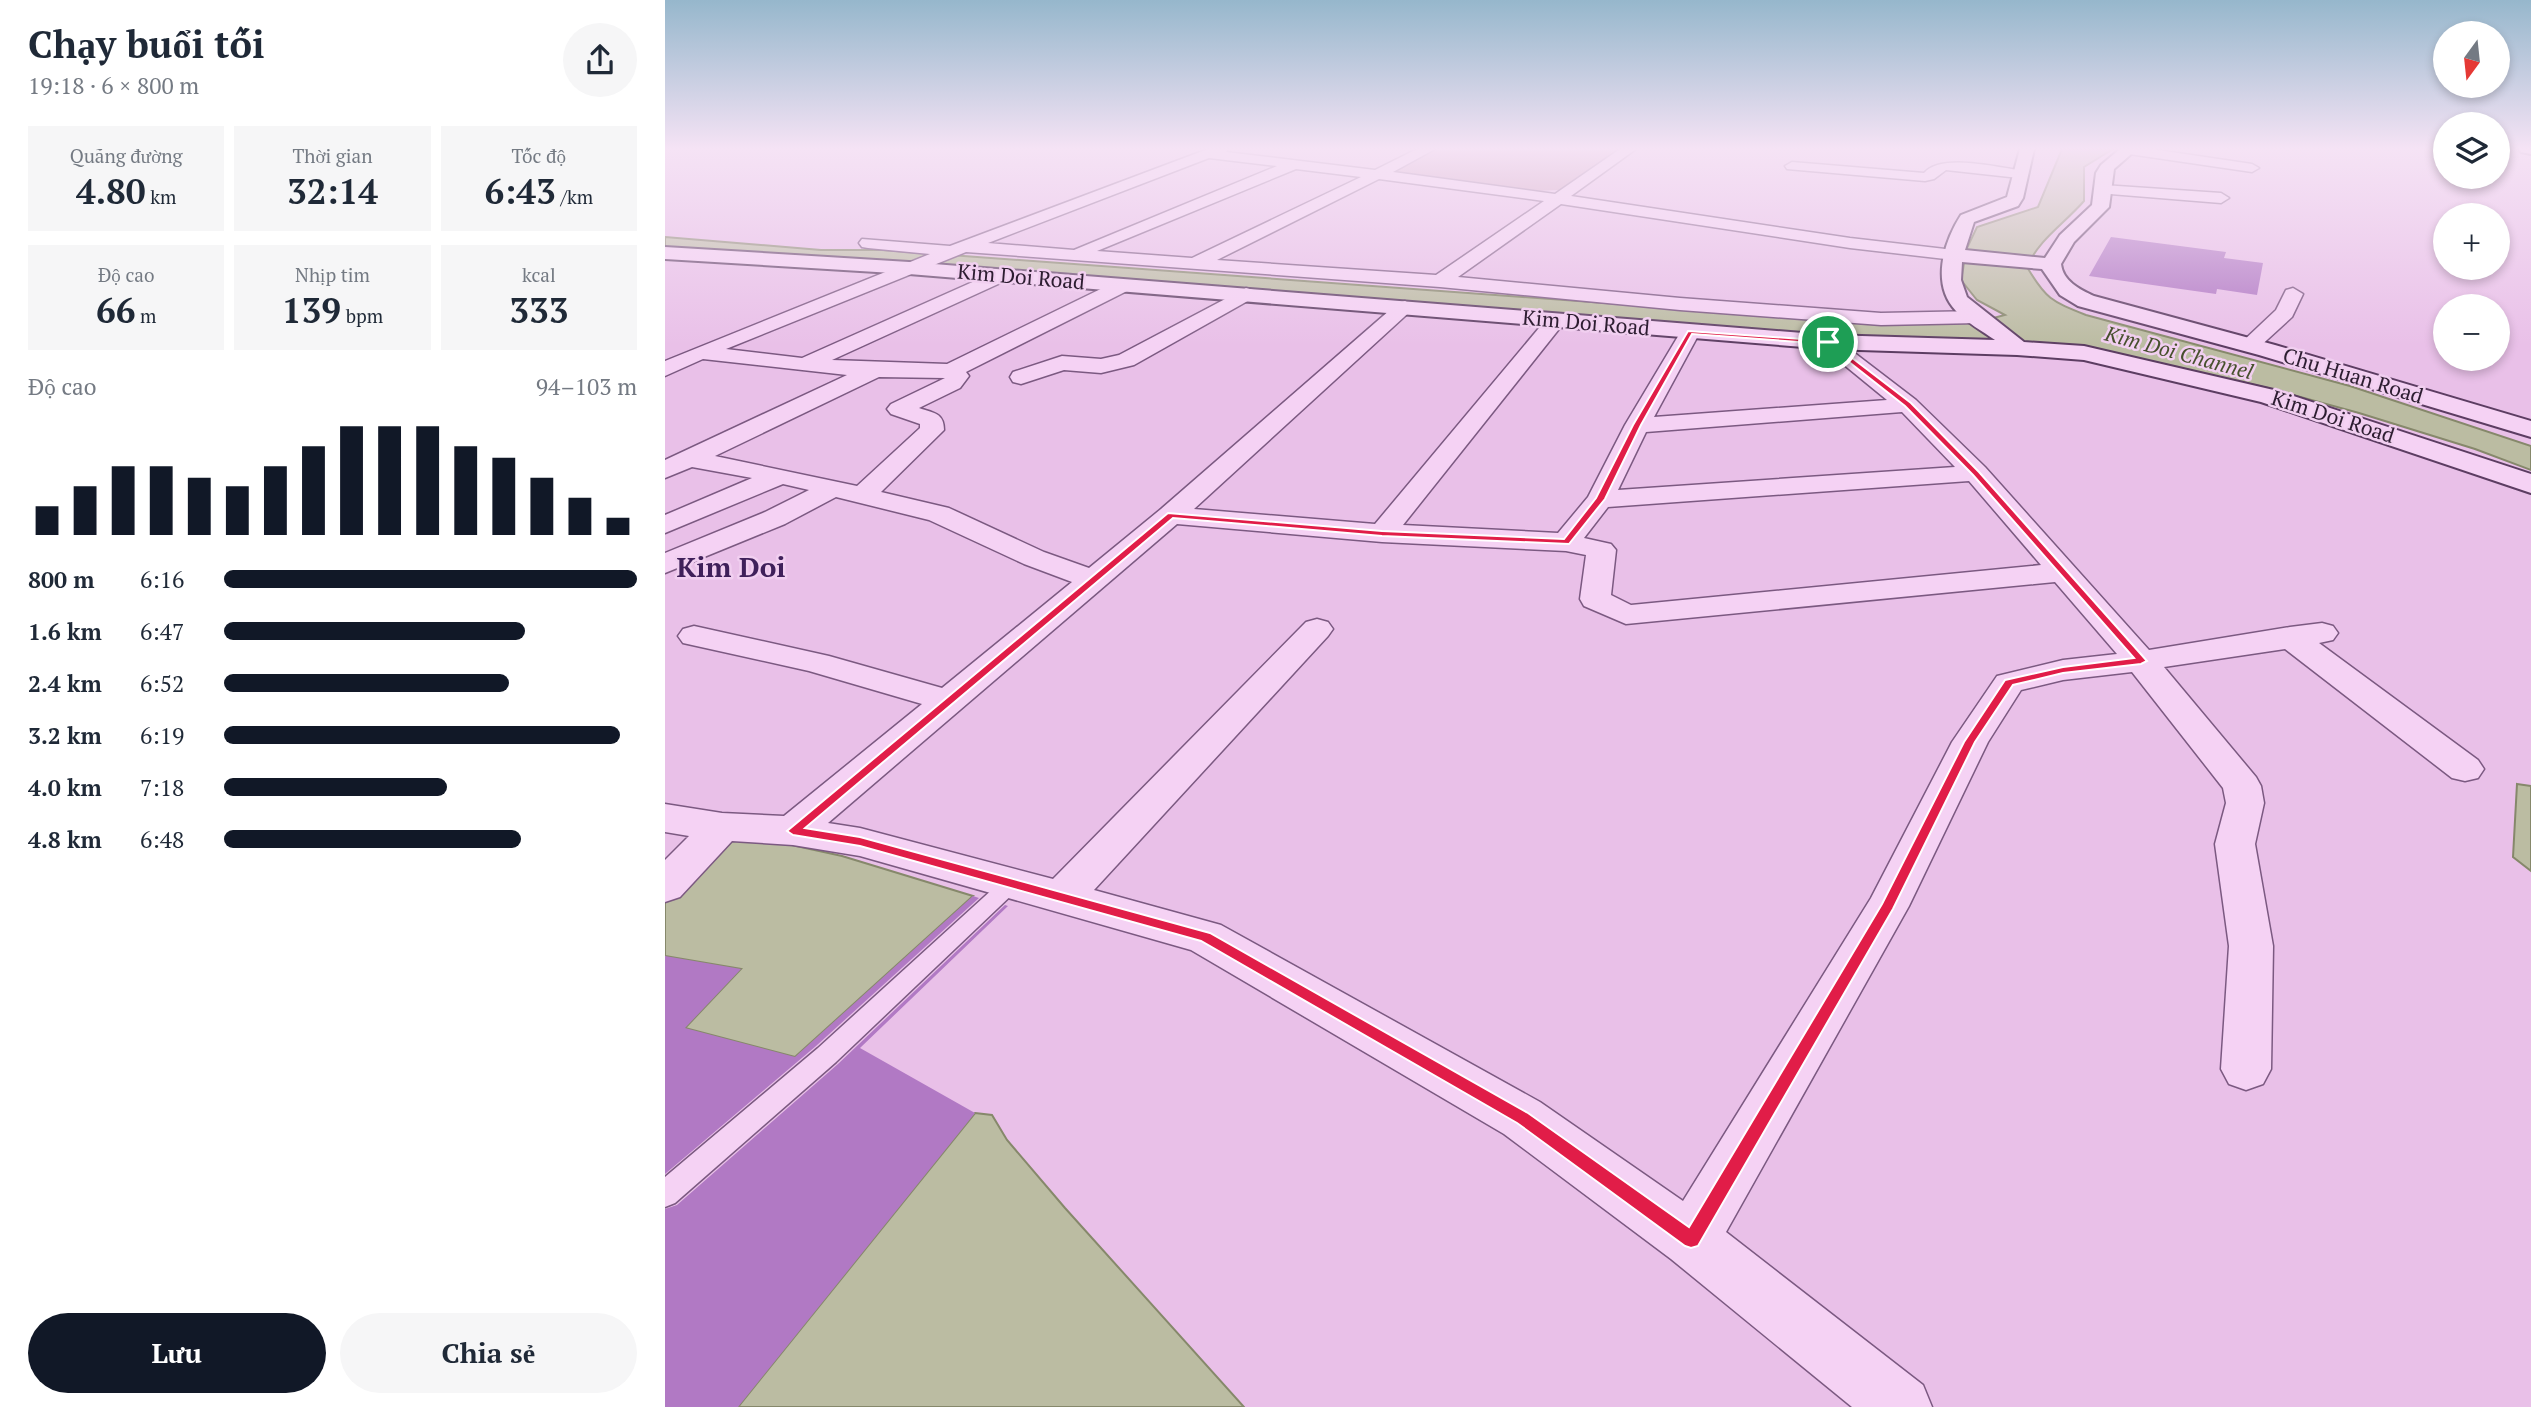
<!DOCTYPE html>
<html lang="vi">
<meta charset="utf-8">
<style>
:root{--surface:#fff;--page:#f6f6f7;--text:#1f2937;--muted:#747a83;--accent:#111827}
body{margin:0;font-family:"PT Serif",serif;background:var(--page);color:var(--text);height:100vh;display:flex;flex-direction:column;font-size:26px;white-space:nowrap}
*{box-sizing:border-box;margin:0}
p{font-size:23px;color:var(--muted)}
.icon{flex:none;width:38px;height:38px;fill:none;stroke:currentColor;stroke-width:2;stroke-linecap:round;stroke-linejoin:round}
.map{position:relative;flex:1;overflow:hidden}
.sheet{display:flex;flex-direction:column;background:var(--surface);width:665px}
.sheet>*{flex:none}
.needle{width:46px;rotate:195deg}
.fabs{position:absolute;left:1768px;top:21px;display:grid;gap:14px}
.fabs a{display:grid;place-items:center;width:77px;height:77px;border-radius:50%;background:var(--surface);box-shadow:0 4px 10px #0003;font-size:35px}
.pin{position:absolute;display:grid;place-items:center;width:60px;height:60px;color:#fff;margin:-30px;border:4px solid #fff;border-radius:50%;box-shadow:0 2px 7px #0007}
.round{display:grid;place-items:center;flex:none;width:74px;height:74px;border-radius:37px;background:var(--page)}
.head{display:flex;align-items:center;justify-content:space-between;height:119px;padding:0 28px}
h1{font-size:38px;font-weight:600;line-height:52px}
.figures{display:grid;grid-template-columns:repeat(3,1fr);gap:10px;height:119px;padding:7px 28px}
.figures div{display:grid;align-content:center;border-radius:0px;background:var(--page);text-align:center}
.figures b{font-size:35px;font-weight:600}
.figures small{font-size:19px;font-weight:400}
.figures p{font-size:19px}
.chart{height:196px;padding:14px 28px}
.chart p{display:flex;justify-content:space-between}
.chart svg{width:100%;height:126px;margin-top:7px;stroke:var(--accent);stroke-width:6}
.primary-button{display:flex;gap:14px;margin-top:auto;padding:14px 28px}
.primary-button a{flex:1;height:80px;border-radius:42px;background:var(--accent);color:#fff;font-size:28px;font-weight:600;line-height:80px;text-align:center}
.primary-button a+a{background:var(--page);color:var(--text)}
ul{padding:0 28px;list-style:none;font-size:23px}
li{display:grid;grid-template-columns:112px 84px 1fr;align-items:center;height:52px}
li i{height:18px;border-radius:9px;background:var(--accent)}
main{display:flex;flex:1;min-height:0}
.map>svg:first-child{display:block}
.green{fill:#c695b0}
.water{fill:#bbbca2;stroke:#86886b;stroke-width:2}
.building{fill:#b179c4}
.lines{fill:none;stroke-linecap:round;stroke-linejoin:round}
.lane-casing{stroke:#7b5981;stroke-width:3}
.street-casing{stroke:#7b5981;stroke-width:3}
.secondary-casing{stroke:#5c3d62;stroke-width:4}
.lane{fill:#f5d2f4;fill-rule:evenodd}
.street{fill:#f5d2f4;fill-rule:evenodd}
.secondary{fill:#f5d2f4;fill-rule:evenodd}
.route{fill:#e11d48;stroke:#fff;stroke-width:2;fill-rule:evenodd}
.labels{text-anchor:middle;stroke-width:5;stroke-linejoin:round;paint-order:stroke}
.far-street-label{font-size:21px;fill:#2d1d31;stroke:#f1cff0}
.far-water-label{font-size:21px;font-style:italic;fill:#47502d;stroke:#f1cff0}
.quarter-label{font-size:28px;font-weight:bold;fill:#3f205a;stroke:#f1cff0}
</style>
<main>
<section class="sheet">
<div class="head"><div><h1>Chạy buổi tối</h1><p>19:18 · 6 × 800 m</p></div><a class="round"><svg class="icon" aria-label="share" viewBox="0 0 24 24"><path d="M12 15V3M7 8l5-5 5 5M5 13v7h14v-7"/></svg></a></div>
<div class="figures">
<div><p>Quãng đường</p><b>4.80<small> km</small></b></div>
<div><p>Thời gian</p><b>32:14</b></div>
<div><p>Tốc độ</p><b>6:43<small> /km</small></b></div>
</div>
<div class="figures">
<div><p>Độ cao</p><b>66<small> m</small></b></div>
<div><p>Nhịp tim</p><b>139<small> bpm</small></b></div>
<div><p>kcal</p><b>333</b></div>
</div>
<div class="chart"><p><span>Độ cao</span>94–103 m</p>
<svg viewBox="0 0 160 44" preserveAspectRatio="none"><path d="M5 44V34M15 44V27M25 44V20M35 44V20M45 44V24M55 44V27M65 44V20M75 44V13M85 44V6M95 44V6M105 44V6M115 44V13M125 44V17M135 44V24M145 44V31M155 44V38"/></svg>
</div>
<ul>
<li><b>800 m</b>6:16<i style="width:100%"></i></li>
<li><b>1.6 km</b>6:47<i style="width:73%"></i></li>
<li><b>2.4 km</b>6:52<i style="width:69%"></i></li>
<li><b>3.2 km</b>6:19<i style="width:96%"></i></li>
<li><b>4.0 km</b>7:18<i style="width:54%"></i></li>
<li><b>4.8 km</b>6:48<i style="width:72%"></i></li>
</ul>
<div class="primary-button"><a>Lưu</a><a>Chia sẻ</a></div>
</section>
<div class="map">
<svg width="1866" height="1407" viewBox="0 0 1866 1407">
<rect width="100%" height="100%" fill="#e9c0e8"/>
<!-- green -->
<path class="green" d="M769,149H957L894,190L869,191L728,171Z"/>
<!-- water -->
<path class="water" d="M1397,149H1448L1419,167V201C1399,224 1374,239 1362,267C1381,299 1386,301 1421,315L1685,386L1866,446V470L1810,449L1694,413L1603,388L1453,355L1372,342L1321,344L1171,337L0,247V237L156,250H217L1144,318L1309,323L1340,315L1312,300L1296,280L1302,248L1312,227L1373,207Z
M1852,784L1866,786V871L1848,857Z
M27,835L122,844L177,856L308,896L130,1057L20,1028L76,969L0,956V862Z
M310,1113L327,1115L342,1140L400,1208L579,1407H73Z"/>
<!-- building -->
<path class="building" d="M1446,237L1561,252L1559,258L1598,263L1592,295L1552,289L1551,294L1424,276Z
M308,896L314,898L151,1046L0,1174V956L76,969L20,1028L130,1057Z
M340,905L343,906L195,1048L310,1113L73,1407H0V1209L12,1205L173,1064Z"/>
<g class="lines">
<defs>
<path id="lane" d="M348,874L355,877L358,882L355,887L171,1062L10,1203L0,1207V1177L153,1048L341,877Z"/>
<path id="street" d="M543,149H563L561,152L710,170L752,149H770L728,172L890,194L955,149H971L906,196L1185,238L1289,250L1298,255L1289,260L1185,248L896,204L793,277L1015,298L1216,313L1313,311L1320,313L1323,317L1320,321L1313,323L1216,325L1015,310L775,287L301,252L61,349L137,358L330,272H342L345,276L342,280L167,360L282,364L450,282H464L466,286L464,290L301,372L304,376L295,388L254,408C269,413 279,413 279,430L216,492L284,508L379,552L424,568L496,509L733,303L740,301L750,307L529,509L710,524L884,316H898L901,320L898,324L738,525L893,533L923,497L960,425L1018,328H1032L1035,332L989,417L1222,400L1156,346L1153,342L1156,338H1170L1251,400L1320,467L1484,650L1625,627L1657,623L1668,626L1673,633L1668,640L1654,643L1813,760L1819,769L1813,778L1800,781L1787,778L1620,649L1499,667L1591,777L1596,786L1599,803L1590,844L1608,946L1606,1069L1598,1084L1581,1090L1564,1084L1556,1069L1564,946L1550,844L1561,803L1558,788L1467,672L1398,680L1356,690L1323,742L1244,906L1061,1232L1258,1385L1267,1407H1187L1006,1259L839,1134L526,950L195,856L128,845L67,841L15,897L0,902V860L24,836L0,832V804L57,813L119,816L257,704L144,671L18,643L13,636L18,629L29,626L164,656L277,688L407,582L359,564L264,520L171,497L120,524L0,573V553L100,512L144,490L118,484L0,533V515L87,478L27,467L0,478V460L182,375L38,359L0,376V361L265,254L203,248L197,247L194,243L197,239L285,246ZM544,158L612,166L409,250L323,243ZM631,169L696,177L527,258L432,251ZM714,179L879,201L771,275L552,260ZM214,377L280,378L226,404L222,409L226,414L255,424V428L192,486L50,456ZM1237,412L1290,467L953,490L981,432ZM1304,481L1376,565L966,605L946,595L951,550L946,544L919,538L943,507ZM512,524L717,542L901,551L921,555L915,599L919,606L961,624L1390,582L1452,654L1398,660L1332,676L1287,742L1206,898L1018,1201L875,1102L556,925L429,890L663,636L668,629L663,622L652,619L641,622L388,879L195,828L163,823Z
M1486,149L1587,164L1594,168L1587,172L1464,154L1457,150Z
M1127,162L1259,173C1276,153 1330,167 1354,170L1361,174L1354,178L1281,170L1269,179L1260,181L1122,169L1120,166Z
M1438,185L1556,193L1564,198L1556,203L1433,193L1430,190Z
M581,288L588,290L591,294L588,298L469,365L436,373L399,370L356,384L348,382L345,377L348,372L397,356L436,359L454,355Z
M1628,288L1638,294L1627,317L1591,350H1577L1573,346L1577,342L1611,310L1621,290Z"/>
<path id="secondary" d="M1355,149H1369L1358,198L1353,206L1309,222L1300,250L1380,258L1395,235L1427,205L1431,173L1436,165L1455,149H1472L1449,169L1444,207L1409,242L1396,264C1398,281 1414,289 1429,296L1610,345L1866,421V437L1594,355L1413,306L1395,295L1377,269L1297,262L1296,280L1302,297L1359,342L1419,346L1613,391L1866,474V493L1596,402L1419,360L1352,355L1163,349L244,274L0,259V247L244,262L1163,335L1330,340C1317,331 1302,323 1291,311C1266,285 1278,243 1296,215L1342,197Z
M1854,149H1866V154L1856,152Z"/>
</defs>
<!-- lane casing -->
<use href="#lane" class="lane-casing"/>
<!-- street casing -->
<use href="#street" class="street-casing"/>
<!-- secondary casing -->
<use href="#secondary" class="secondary-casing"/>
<!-- lane -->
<use href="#lane" class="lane"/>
<!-- street -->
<use href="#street" class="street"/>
<!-- secondary -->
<use href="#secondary" class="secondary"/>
</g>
<!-- sky -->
<linearGradient id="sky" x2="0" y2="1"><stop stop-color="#96b7cc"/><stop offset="0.43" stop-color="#f5e3f5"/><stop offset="1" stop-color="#f5e3f5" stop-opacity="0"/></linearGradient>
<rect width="1866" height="346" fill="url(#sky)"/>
<!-- route -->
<path class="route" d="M1023,331L1165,341L1246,403L1314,472L1482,661L1476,664L1398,673L1348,685L1310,742L1228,909L1033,1246L1026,1248L1020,1246L852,1123L536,941L195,846L128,835L122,831L503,513L717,531L899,539L931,498L968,425ZM1027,334L1161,344L1240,406L1308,475L1469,658L1398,667L1340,680L1299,742L1217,904L1024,1227L863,1113L545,933L195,837L140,828L508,518L717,536L904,544L940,499L976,425Z"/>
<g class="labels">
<!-- far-street labels -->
<g class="far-street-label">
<text transform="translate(356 277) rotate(5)" y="7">Kim Doi Road</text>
<text transform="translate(921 323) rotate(5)" y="7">Kim Doi Road</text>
<text transform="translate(1688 376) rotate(17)" y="7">Chu Huan Road</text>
<text transform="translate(1668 417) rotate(18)" y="7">Kim Doi Road</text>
</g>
<!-- far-water labels -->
<g class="far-water-label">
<text transform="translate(1514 353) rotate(15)" y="7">Kim Doi Channel</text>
</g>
<!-- quarter labels -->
<g class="quarter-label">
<text x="66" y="577">Kim Doi</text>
</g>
</g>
</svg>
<div class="fabs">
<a><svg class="needle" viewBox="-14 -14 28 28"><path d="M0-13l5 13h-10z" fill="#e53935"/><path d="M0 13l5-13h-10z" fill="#747a83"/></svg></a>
<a><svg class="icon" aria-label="layers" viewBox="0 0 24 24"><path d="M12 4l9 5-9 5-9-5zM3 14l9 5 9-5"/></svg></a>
<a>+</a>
<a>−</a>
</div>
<div class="pin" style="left:1163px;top:342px;background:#1e9e55"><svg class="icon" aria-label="arrive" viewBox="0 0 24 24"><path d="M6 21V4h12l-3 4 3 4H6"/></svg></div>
</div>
</main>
